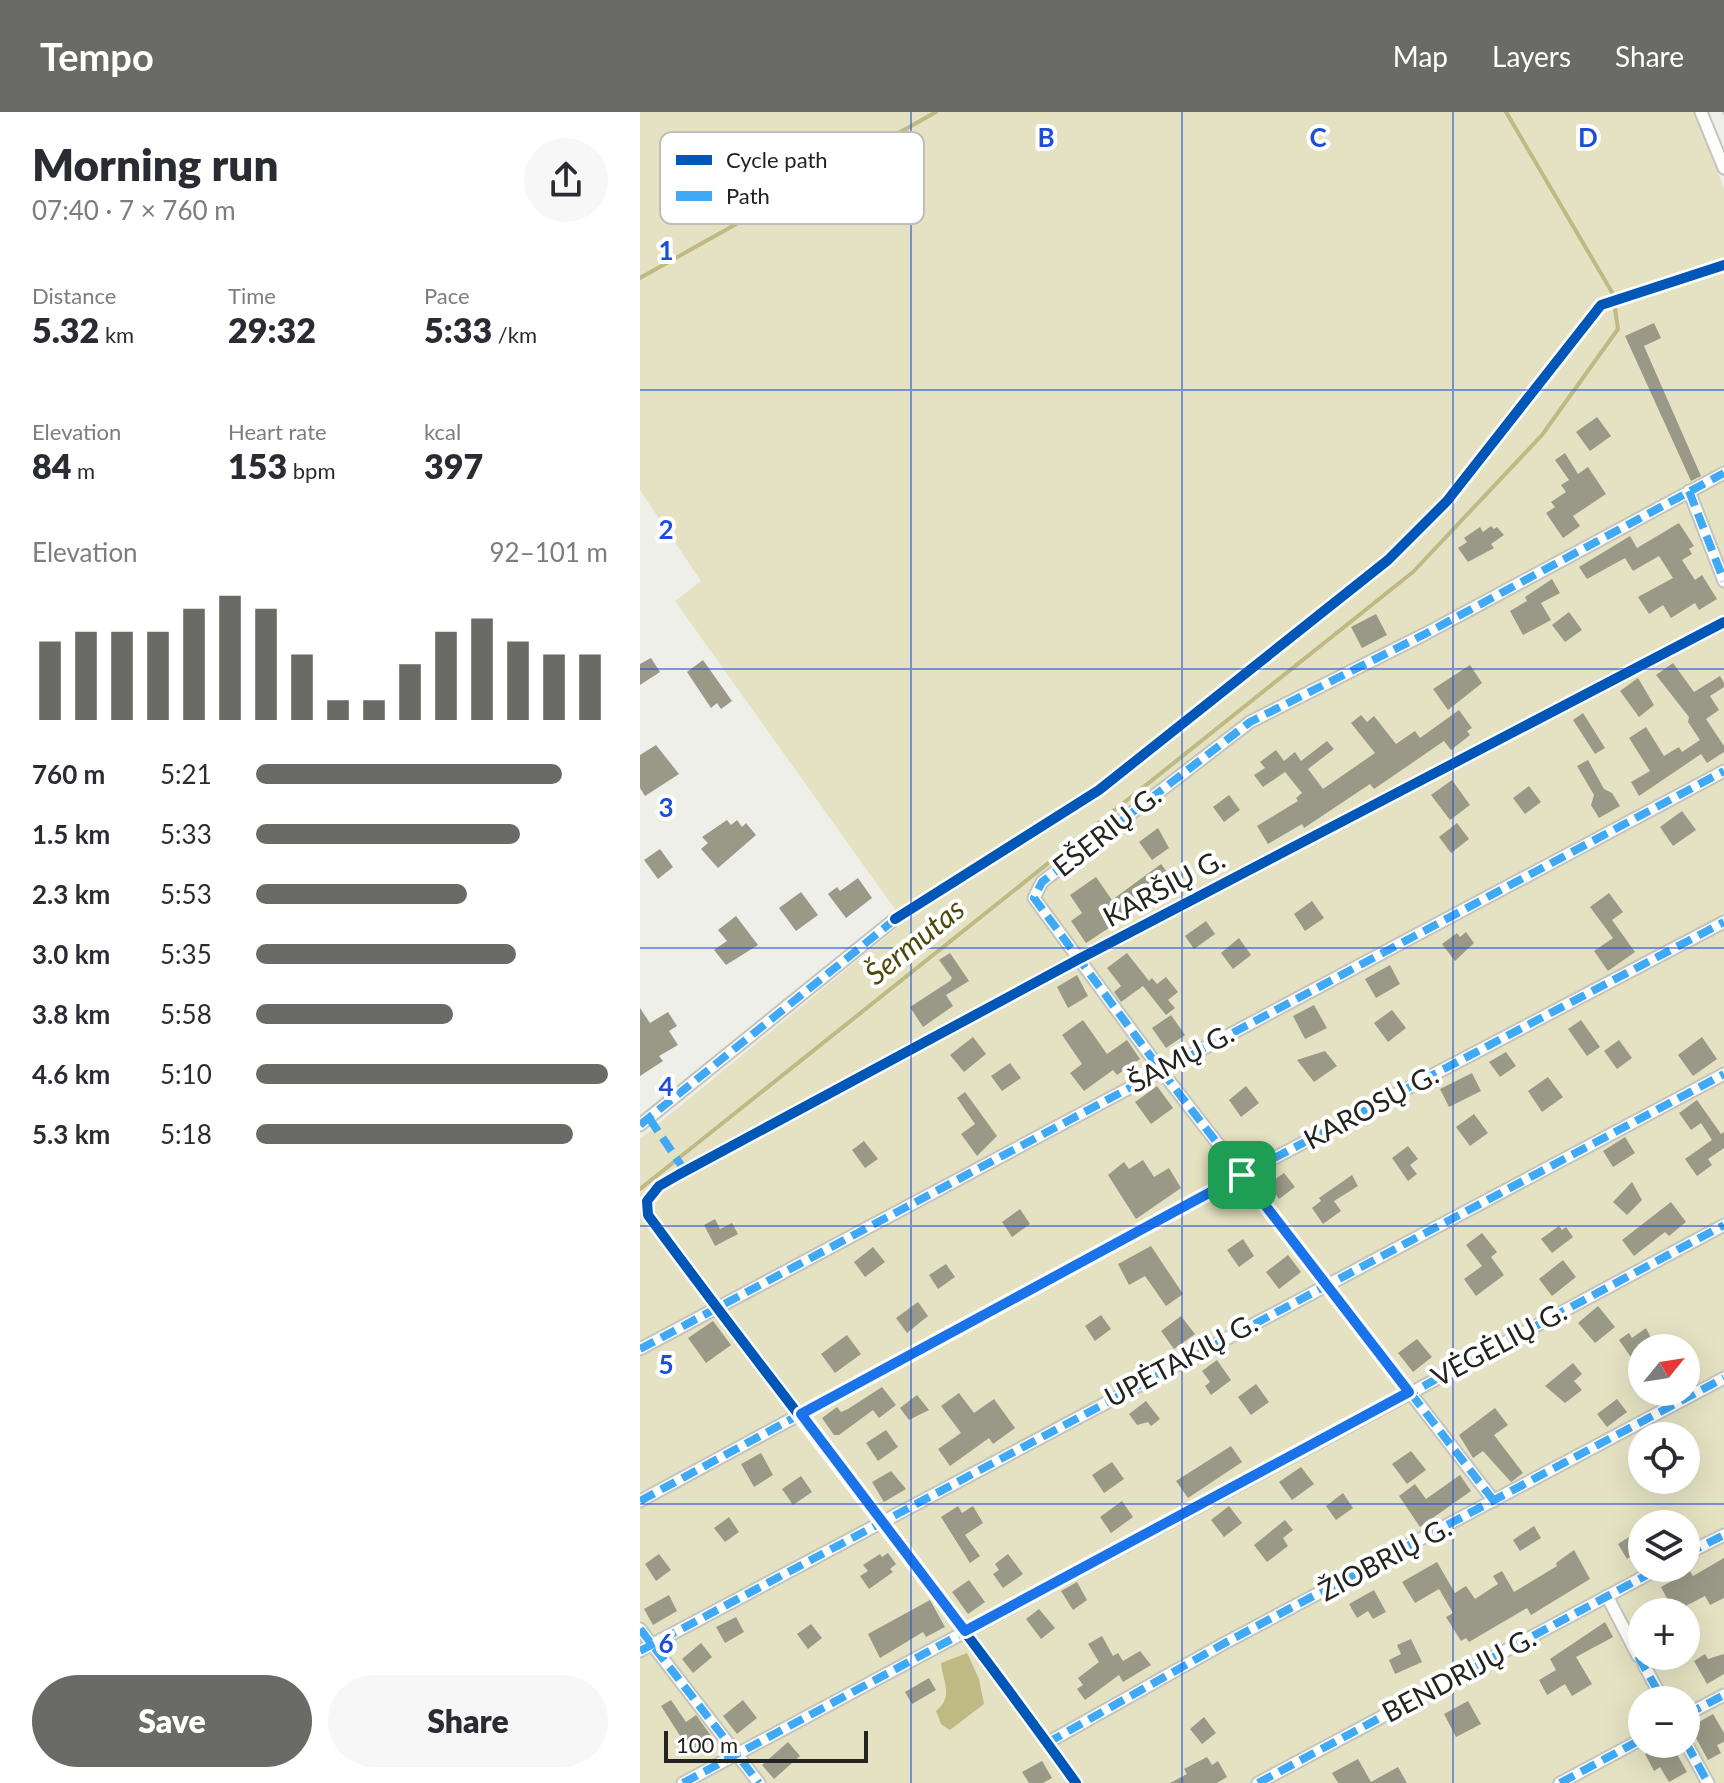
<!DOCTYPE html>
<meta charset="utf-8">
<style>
:root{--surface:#fff;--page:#f7f7f7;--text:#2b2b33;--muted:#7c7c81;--accent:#6a6a66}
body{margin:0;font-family:Lato,sans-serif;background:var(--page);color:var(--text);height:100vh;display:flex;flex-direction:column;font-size:30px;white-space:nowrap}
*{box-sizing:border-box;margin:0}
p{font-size:26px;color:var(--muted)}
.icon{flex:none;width:44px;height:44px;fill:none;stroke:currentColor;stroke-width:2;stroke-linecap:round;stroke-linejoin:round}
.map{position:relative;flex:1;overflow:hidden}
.side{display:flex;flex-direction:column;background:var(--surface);width:640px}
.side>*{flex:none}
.needle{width:52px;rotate:60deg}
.buttons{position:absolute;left:988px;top:1222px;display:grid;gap:16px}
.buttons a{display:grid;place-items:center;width:72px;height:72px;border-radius:50%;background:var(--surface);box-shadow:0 8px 32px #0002;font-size:40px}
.scale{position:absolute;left:24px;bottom:20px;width:204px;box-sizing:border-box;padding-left:8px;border:4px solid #23231f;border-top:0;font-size:22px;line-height:28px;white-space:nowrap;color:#23231f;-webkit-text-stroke:6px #fff;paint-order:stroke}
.pin{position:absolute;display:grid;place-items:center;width:68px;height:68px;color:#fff;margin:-34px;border-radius:16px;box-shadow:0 4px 12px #0006}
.round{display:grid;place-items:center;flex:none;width:84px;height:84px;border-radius:42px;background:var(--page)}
.overview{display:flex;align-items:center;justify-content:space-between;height:136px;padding:0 32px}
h1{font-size:44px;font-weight:800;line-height:60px}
.figures{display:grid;grid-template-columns:repeat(3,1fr);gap:12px;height:136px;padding:8px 32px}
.figures div{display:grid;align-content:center}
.figures b{font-size:34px;font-weight:800}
.figures small{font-size:22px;font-weight:400}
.figures p{font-size:22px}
.chart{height:224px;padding:16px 32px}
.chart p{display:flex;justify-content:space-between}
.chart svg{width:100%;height:144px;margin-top:8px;stroke:var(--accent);stroke-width:6}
.primary-button{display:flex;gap:16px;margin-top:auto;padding:16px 32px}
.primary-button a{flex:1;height:92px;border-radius:48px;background:var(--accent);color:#fff;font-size:32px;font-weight:800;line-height:92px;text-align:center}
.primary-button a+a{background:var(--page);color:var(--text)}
ul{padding:0 32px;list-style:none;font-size:26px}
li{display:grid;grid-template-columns:128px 96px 1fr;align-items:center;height:60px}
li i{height:20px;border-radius:10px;background:var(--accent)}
header{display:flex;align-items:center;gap:48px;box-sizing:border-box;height:112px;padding:0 40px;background:var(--accent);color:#fff}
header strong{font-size:38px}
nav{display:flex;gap:44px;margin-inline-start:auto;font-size:28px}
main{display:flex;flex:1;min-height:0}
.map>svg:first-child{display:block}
.green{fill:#e4e2c2;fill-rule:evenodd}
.water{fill:#bfba83}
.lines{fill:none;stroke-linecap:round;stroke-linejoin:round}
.stream{stroke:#bfba83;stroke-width:4}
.building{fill:#9a9987}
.minor-casing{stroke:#c4c4bf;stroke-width:15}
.path{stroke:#cececc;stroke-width:2;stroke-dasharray:6 4;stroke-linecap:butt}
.minor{stroke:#fdfdfc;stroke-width:11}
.quiet{stroke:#3fa9f5;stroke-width:8;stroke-dasharray:16 8;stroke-linecap:butt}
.cycleway-casing{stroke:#fff;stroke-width:15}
.cycleway{stroke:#0057b8;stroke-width:10}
.route-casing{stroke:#fff;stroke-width:16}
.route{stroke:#1a73e8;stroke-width:10}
.grid{fill:none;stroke:#1d4ed8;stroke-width:2;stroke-opacity:0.55}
.labels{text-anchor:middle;stroke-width:8;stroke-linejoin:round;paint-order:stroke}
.street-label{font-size:28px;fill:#23231f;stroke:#fff}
.water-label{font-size:30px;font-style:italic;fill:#4e490b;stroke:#fff}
.key{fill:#fff;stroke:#bdbdbc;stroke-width:2}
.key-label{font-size:22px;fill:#23231f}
.grid-label{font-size:26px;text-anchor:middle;font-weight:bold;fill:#1d4ed8;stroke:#fff;stroke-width:8;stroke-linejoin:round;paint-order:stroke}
</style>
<header>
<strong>Tempo</strong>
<nav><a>Map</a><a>Layers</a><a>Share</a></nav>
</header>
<main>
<section class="side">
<div class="overview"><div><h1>Morning run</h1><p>07:40 · 7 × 760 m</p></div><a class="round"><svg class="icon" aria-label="share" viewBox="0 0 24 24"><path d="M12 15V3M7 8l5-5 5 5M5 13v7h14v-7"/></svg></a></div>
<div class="figures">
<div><p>Distance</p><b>5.32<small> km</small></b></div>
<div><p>Time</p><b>29:32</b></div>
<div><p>Pace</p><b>5:33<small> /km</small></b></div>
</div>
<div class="figures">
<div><p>Elevation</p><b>84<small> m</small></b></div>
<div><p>Heart rate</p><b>153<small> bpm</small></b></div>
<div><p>kcal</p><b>397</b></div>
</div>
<div class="chart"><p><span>Elevation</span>92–101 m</p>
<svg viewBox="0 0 160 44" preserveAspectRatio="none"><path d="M5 44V20M15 44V17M25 44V17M35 44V17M45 44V10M55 44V6M65 44V10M75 44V24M85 44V38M95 44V38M105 44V27M115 44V17M125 44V13M135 44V20M145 44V24M155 44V24"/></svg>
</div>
<ul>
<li><b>760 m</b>5:21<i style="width:87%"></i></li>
<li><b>1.5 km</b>5:33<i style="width:75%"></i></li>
<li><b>2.3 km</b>5:53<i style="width:60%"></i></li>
<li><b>3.0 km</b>5:35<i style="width:74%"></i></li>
<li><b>3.8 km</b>5:58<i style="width:56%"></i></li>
<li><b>4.6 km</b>5:10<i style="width:100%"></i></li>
<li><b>5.3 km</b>5:18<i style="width:90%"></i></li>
</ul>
<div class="primary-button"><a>Save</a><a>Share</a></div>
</section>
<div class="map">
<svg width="1084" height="1671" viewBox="0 0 1084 1671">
<rect width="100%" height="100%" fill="#efefe9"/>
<!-- green -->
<path class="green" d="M0,0H1056L1084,77V1671H0V1027L264,810L35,489L61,469L0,378ZM1002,1236H1046V1280H1002ZM1002,1324H1046V1368H1002ZM1002,1412H1046V1456H1002ZM1002,1500H1046V1544H1002ZM1002,1588H1046V1632H1002Z"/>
<!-- water -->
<path class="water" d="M327,1541L339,1567L344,1592L310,1618L301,1612L296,1599C314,1585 303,1570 301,1551Z"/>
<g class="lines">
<!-- stream -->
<path class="stream" d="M0,166L296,0
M0,1077L773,460L902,323L978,217L973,182L866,0"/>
</g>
<!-- building -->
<path class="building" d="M1014,211L1021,226L1004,234L1061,364L1051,369L985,224Z
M957,305L971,324L950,339L936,320Z
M925,341L938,362L948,355L966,382L933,404L940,414L923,426L906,401L915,395L911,390L926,380L921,373L929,368L915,348Z
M1039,411L1054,434L1049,437L1052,442L1042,448L1055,468L1062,463L1077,487L1059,498L1055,491L1031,506L1023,493L1009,502L998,485L1033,466L1019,444L993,459L985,446L947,467L939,455L990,424L997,436Z
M851,414L854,417L857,415L864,423L851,432L854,436L828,450L818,436L827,430L824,426L840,415L843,420Z
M912,467L920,481L901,491L911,508L883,523L870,499L887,489L885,485Z
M929,500L942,518L925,530L912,513Z
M736,502L747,523L722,536L711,515Z
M11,546L20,560L0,573V552Z
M63,548L92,589L81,597L77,591L71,596L47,560Z
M1033,551L1054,580L1080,564L1084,571V575L1070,584L1079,598L1066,607L1084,634V640L1067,651L1061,642L999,684L991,670L1010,659L989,626L1006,615L1024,644L1039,635L1042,640L1060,628L1048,610L1049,605L1016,563Z
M830,553L842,571L808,598L793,577Z
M998,566L1014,593L999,605L980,579Z
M819,598L832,616L827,619L830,623L811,638L804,629L734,677L730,672L664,716L662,712L628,732L617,714L658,689L656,686L662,681L645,660L623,675L614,663L625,656L620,650L636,638L644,649L655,640L661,649L687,629L694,637L668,657L683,677L735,641L711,611L721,603L727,610L734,604L756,632L775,619L780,626Z
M943,601L965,636L955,642L933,608Z
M16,633L39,662L5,684L0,676V643Z
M948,648L964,677L972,681L980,694L959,706L951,693L954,683L937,654Z
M812,668L830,693L810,708L791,683Z
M889,674L901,690L885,702L873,686Z
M589,683L600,698L584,710L573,695Z
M1042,699L1056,718L1033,734L1020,715Z
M87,708L91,713L97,708L102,715L106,711L116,723L78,756L61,737L68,731L62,725Z
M817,711L829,727L811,741L799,725Z
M518,716L529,736L512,748L499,730Z
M20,737L33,755L18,767L4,748Z
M521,752L536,772L446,831L431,809L442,801L430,783L456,765L472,788Z
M218,766L232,786L206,806L188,782L197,775L200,779Z
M161,780L178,803L156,819L139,796Z
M969,781L983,800L972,808L995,840L968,859L954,839L973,826L950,795Z
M672,789L684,806L665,819L654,802Z
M96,804L118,833L86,853L74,838L87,829L78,818Z
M566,809L575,822L554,837L545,824Z
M826,820L834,831L815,849L802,832L817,821L820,825Z
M599,826L611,843L593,857L581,841Z
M310,841L329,869L306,883L313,894L283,915L270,895L310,869L312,866L299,848Z
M487,841L509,869L512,866L517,872L526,865L538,880L528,888L535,896L526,903L503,874L481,890L474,880L481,874L467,856Z
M750,853L760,872L736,886L725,867Z
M437,863L448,884L428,896L417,875Z
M674,893L687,916L665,927L653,904Z
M0,896L10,911L28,900L37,914L29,919L38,933L19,944L23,949L0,964Z
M752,898L766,916L748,930L734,911Z
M531,903L545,923L526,936L512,916Z
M443,908L467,942L487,928L500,947L477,963L473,958L444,979L430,961L442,952L422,923Z
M941,908L960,935L947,944L928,917Z
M333,925L346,942L324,960L310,943Z
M1062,925L1077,947L1053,964L1038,943Z
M979,928L992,946L977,957L964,939Z
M685,939L697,954L674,970L657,948Z
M866,940L876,954L860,965L849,950Z
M370,951L381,966L362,979L351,964Z
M832,961L841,979L809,995L800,977Z
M908,965L923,985L902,1000L888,979Z
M517,974L533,996L511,1012L495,990Z
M606,974L619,991L601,1005L589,988Z
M325,980L357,1024L337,1044L321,1022L335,1012L317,986Z
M1057,988L1081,1022L1084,1020V1036L1068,1047L1072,1053L1057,1064L1045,1047L1072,1028L1061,1011L1051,1018L1039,1001Z
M834,1002L848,1021L830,1034L816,1015Z
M985,1025L995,1041L973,1055L963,1039Z
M224,1029L238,1047L225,1056L212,1038Z
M768,1034L778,1047L770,1053L777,1062L768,1069L752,1046Z
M503,1048L514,1065L529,1056L541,1076L496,1107L468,1063L484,1050L489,1057Z
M644,1061L655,1075L639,1087L628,1072Z
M712,1063L718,1074L694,1089L701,1099L683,1112L672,1096L681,1089L679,1086Z
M992,1070L1002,1088L987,1103L973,1090Z
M1031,1090L1046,1110L1029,1124L1025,1120L994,1144L982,1128Z
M380,1097L390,1112L372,1125L362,1110Z
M75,1107L80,1117L92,1111L98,1122L75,1134L64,1113Z
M919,1114L922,1118L926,1115L933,1125L912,1141L901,1127Z
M842,1121L857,1140L851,1145L864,1163L836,1184L824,1167L842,1154L826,1133Z
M603,1127L614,1144L599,1155L587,1138Z
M511,1134L543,1182L526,1194L505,1164L489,1173L478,1152Z
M233,1135L245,1150L225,1165L214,1150Z
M648,1143L661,1160L639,1177L626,1160Z
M923,1148L936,1165L912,1184L899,1167Z
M306,1152L315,1165L298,1177L289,1163Z
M278,1190L288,1204L267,1221L256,1206Z
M958,1194L975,1215L955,1231L938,1211Z
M461,1203L471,1217L455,1229L445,1214Z
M541,1204L555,1222L534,1237L521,1219Z
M73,1209L91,1233L66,1251L48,1226Z
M1006,1216L1016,1236H1002V1246L995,1251L979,1228L989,1221L992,1226Z
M207,1223L221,1242L195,1261L181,1242Z
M777,1227L792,1245L773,1260L758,1241Z
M577,1248L591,1268L571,1283L565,1274L570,1270L562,1259Z
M933,1251L942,1262L934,1269L942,1278L925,1291L905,1274Z
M616,1272L629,1290L611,1303L598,1285Z
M242,1275L256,1293L239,1306L233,1298L199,1323H194L182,1306L197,1295L201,1300L208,1297Z
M319,1281L334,1301L354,1287L375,1316L353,1332L349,1326L310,1354L298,1337L321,1321L301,1294Z
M277,1283L289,1298L269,1308L260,1296Z
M977,1287L987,1300L967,1315L957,1302Z
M506,1289L520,1307L511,1314L508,1310L497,1313L489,1302Z
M855,1296L868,1313L854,1323L883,1361L871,1370L843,1339L833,1346L819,1323Z
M246,1318L258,1335L238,1349L226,1331Z
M591,1334L602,1350L548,1386L536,1369Z
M771,1339L786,1358L767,1372L752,1352Z
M121,1341L133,1363L114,1375L101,1352Z
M472,1350L484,1367L464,1381L452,1363Z
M661,1355L674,1372L652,1388L639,1370Z
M251,1359L266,1377L244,1390L232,1370Z
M820,1363L831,1379L780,1415L759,1384L775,1372L786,1387Z
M161,1364L172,1380L153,1393L142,1377Z
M703,1381L713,1396L696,1408L686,1394Z
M482,1389L493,1405L471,1421L460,1405Z
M318,1394L322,1401L333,1394L343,1411L325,1423L340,1444L330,1451L301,1405Z
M589,1394L602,1411L584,1425L571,1408Z
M89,1405L99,1420L85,1430L74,1416Z
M645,1408L653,1418L643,1426L648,1434L627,1450L614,1433Z
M894,1414L901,1426L880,1439L873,1428Z
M997,1420L1002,1438L987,1447L978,1432Z
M934,1438L950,1467L891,1503L887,1496L829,1530L826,1526L821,1529L806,1505L813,1501L799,1477L775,1491L762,1470L797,1450L815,1481L826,1474L835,1487L858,1472L853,1464L862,1459L874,1480L917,1454L916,1451Z
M248,1441L256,1452L250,1457L253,1460L229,1477L220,1464L228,1459L223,1453L240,1442L242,1445Z
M19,1442L31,1458L16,1469L5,1452Z
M368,1442L383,1462L363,1476L353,1462L359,1458L355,1452Z
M1084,1446V1486L1070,1493L1065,1484L1034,1500L1021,1475L1050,1459L1053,1464Z
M329,1468L345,1490L328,1502L312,1480Z
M437,1470L447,1488L433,1498L421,1479Z
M734,1478L746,1500L733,1507L728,1499L717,1506L709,1492Z
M29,1483L37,1499L13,1513L4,1497Z
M290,1488L305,1515L286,1525L283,1520L240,1546L228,1522Z
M399,1497L415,1516L401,1527L386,1507Z
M96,1505L104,1520L85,1531L76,1515Z
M965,1510L973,1525L936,1545L952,1572L932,1584L925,1572L907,1583L899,1568L916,1558L910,1547Z
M171,1512L182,1526L168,1537L157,1522Z
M462,1524L473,1544L478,1541L483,1549L500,1539L511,1553L483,1570L479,1563L445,1588L437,1577L443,1573L438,1566L459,1550L448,1532Z
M771,1527L782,1550L755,1562L749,1548L761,1542L757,1533Z
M61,1531L72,1545L53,1561L42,1547Z
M1065,1542L1068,1547L1084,1542V1562L1067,1572L1054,1549Z
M289,1566L296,1578L272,1592L265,1580Z
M31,1588L46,1610L56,1603L74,1628L53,1644L21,1594Z
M103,1588L117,1606L97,1622L83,1604Z
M828,1589L841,1612L816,1625L804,1602Z
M1073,1602L1084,1621V1630L1077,1633L1081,1641L1068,1648L1050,1615Z
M564,1605L576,1621L562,1632L550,1617Z
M148,1630L160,1644L134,1667L122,1653Z
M1022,1632H1031L1047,1660L1029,1670L1020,1655L1014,1659L1005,1642Z
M567,1645L572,1653L578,1649L587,1665L577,1671H530L547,1662L544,1657Z
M718,1647L731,1670L758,1655L767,1671H698L692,1661Z
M402,1649L412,1666L403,1671H389L382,1660Z"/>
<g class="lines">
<defs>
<path id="minor" d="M1061,0L1084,56
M1049,379L1084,469
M0,1013L255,807
M0,1237L1084,659
M0,1389L602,1063L1084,810
M854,1389L520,957L394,786L402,770L610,610L785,522L1084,361
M1046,1442L1084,1423
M967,1484L998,1544
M0,1517L119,1671
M0,1539L1084,962
M1004,1553L1023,1588
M1046,1603L1084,1583
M407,1631L583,1532L1084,1266
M1046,1631L1068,1671
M43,1671L1084,1113
M436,1671C298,1478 148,1294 8,1103L7,1089L19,1074L38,1063L439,847L1084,510
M618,1671L1020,1456
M920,1671L1002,1627"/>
</defs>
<!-- minor casing -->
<use href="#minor" class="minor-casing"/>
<!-- path -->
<path class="path" d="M1083,0L1084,3"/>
<!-- minor -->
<use href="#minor" class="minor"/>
<!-- quiet -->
<path class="quiet" d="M1049,379L1084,469
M9,1006L45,1059
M0,1013L258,805
M0,1237L1084,659
M0,1389L602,1063L1084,810
M854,1389L520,957L394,786L402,770L610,610L785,522L1084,361
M1046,1442L1084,1423
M0,1517L119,1671
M0,1539L1084,962
M998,1544L1023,1588
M1046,1603L1084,1583
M407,1631L583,1532L1084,1266
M1046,1631L1068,1671
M43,1671L1084,1113
M618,1671L1020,1456
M920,1671L1002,1627"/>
<defs>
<path id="cycleway" d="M255,807L459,678L748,448L807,389L961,193L1084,153
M436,1671C298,1478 148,1294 8,1103L7,1089L19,1074L38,1063L439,847L1084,510"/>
</defs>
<!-- cycleway casing -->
<use href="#cycleway" class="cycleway-casing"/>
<!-- cycleway -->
<use href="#cycleway" class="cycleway"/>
</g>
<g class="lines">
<defs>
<path id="route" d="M602,1063L769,1280L325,1519L161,1302Z"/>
</defs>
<!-- route casing -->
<use href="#route" class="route-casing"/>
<!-- route -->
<use href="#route" class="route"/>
</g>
<!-- grid -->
<path class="grid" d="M271,0V1671M542,0V1671M813,0V1671M0,278H1084M0,557H1084M0,836H1084M0,1114H1084M0,1392H1084"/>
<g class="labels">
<!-- street labels -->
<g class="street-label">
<text transform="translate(467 719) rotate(-38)" y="10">EŠERIŲ G.</text>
<text transform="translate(524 776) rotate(-28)" y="10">KARŠIŲ G.</text>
<text transform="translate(541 946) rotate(-28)" y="10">ŠAMŲ G.</text>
<text transform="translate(731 995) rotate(-28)" y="10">KAROSŲ G.</text>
<text transform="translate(859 1232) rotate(-28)" y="10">VĖGĖLIŲ G.</text>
<text transform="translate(541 1248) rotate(-28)" y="10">UPĖTAKIŲ G.</text>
<text transform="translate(745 1447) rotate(-28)" y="10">ŽIOBRIŲ G.</text>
<text transform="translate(819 1563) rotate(-28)" y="10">BENDRIJŲ G.</text>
</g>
<!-- water labels -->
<g class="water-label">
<text transform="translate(275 830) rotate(-39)" y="10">Šermutas</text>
</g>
</g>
<!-- legend -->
<rect x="20" y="20" width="264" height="92" rx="12" class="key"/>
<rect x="36" y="43" width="36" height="10" fill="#0057b8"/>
<rect x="36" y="79" width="36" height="10" fill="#3fa9f5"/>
<g class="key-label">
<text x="86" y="56">Cycle path</text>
<text x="86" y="92">Path</text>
</g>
<g class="grid-label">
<text x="406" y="35">B</text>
<text x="678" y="35">C</text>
<text x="948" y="35">D</text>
<text x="26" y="148">1</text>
<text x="26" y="427">2</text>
<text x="26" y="705">3</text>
<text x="26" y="984">4</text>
<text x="26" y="1262">5</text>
<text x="26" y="1541">6</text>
</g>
</svg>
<div class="buttons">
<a><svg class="needle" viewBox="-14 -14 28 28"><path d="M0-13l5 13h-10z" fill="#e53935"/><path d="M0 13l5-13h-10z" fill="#7c7c81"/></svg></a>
<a><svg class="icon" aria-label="locate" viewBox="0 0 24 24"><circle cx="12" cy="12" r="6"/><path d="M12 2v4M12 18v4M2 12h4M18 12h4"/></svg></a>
<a><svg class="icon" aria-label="layers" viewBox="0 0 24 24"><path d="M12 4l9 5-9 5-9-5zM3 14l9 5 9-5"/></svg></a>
<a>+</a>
<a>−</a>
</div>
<div class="scale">100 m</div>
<div class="pin" style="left:602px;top:1063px;background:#1e9e55"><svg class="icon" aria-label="arrive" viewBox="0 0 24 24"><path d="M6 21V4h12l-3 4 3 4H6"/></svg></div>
</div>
</main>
